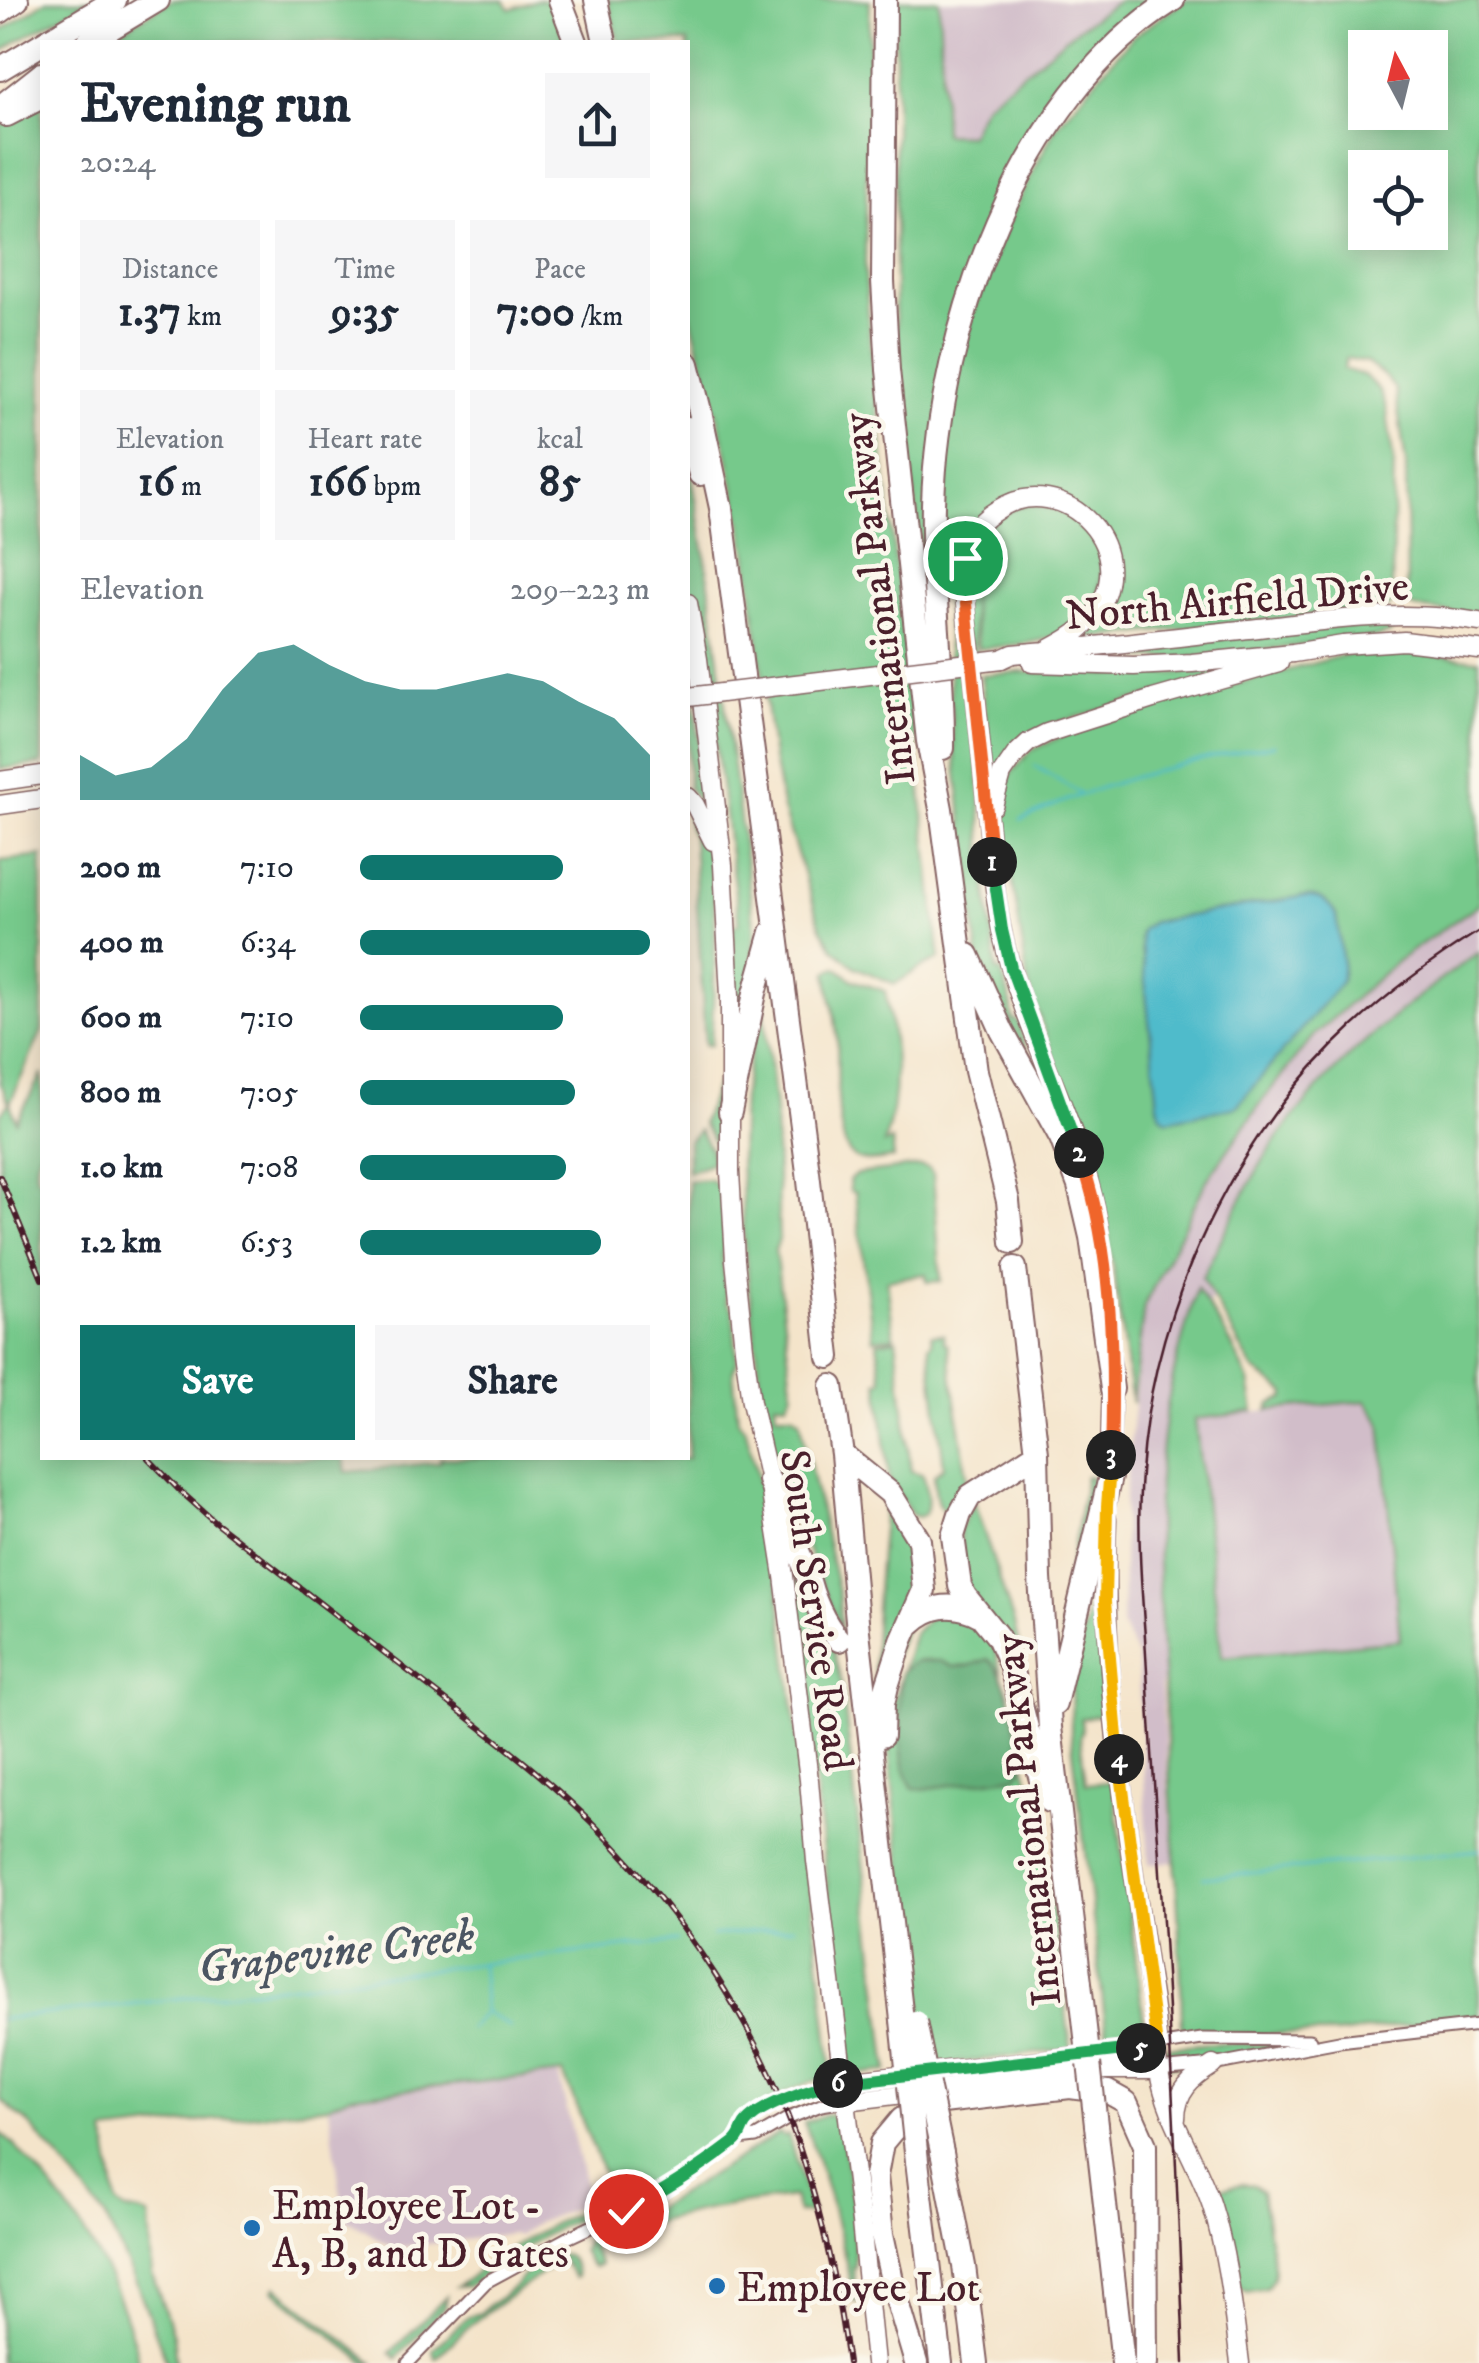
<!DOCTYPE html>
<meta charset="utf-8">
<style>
:root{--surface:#fff;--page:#f6f6f7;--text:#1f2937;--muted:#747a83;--accent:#0f766e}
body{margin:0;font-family:"IM FELL DW Pica",serif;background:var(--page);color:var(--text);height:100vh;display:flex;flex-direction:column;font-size:38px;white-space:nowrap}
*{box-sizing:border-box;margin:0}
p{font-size:32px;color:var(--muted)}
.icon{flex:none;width:55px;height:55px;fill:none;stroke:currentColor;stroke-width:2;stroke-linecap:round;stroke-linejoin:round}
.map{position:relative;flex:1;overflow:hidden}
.details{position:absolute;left:40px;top:40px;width:650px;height:1420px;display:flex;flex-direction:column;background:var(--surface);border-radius:0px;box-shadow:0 5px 25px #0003}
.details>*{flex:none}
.needle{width:65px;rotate:353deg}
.tools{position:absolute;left:1348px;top:30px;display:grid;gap:20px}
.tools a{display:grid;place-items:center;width:100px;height:100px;border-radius:0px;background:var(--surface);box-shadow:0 5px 25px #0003;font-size:50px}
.pin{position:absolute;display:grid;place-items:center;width:85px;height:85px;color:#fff;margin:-42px;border:5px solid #fff;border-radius:50%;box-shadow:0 2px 10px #0007}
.km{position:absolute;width:50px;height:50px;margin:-25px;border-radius:50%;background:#222;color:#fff;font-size:28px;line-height:50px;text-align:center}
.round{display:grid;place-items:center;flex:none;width:105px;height:105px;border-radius:0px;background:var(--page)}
.summary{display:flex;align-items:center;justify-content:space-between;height:170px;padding:0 40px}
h1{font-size:55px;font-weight:700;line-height:75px}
.stats{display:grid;grid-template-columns:repeat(3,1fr);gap:15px;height:170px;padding:10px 40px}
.stats div{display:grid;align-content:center;border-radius:0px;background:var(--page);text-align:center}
.stats b{font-size:42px;font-weight:700}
.stats small{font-size:28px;font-weight:400}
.stats p{font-size:28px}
.chart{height:280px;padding:20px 40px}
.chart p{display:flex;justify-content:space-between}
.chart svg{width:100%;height:180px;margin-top:10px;fill:var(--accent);opacity:.7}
.cta{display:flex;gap:20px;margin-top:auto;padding:20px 40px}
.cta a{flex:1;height:115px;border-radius:0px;background:var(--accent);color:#fff;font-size:40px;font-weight:700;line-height:115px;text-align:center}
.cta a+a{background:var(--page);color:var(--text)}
ul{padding:0 40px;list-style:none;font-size:32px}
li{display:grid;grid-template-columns:160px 120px 1fr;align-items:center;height:75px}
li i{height:25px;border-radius:12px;background:var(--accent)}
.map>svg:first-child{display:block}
.industrial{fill:#d1bdc9}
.green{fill:#76c98b;stroke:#60745b;stroke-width:2.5;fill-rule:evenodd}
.forest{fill:#60ad77;stroke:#556651;stroke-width:2.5}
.water{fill:#4fbbcb;stroke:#4c6d7b;stroke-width:2.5}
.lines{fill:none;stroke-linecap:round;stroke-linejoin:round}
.stream{stroke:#4fbbcb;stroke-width:2.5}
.street-casing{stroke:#866463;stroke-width:15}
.secondary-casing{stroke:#866463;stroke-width:21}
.highway-casing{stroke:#866463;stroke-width:26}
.street{stroke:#fff;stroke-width:11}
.secondary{stroke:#fff;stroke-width:18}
.highway{stroke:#fff;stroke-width:22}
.tram{stroke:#4a1f2b;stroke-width:2.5}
.rail-casing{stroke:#4a1f2b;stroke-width:6}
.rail{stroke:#fbf7ec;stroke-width:2.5;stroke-dasharray:8;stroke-linecap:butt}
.secondary-bridge-casing{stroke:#866463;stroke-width:21;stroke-linecap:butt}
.highway-bridge-casing{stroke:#866463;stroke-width:26;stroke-linecap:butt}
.secondary-bridge{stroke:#fff;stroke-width:18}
.highway-bridge{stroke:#fff;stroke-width:22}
.split-1-casing{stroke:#fff;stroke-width:20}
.split-2-casing{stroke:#fff;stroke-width:20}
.split-3-casing{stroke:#fff;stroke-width:20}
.split-4-casing{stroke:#fff;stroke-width:20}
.split-5-casing{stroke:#fff;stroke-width:20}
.split-6-casing{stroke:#fff;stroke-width:20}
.split-7-casing{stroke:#fff;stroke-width:20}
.split-1{stroke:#f0652b;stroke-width:12}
.split-2{stroke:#22a559;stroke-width:12}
.split-3{stroke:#f0652b;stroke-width:12}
.split-4{stroke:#f5b400;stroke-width:12}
.split-5{stroke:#f5b400;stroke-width:12}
.split-6{stroke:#22a559;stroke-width:12}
.split-7{stroke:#22a559;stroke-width:12}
.poi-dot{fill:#1f6fb2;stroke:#fbf7ec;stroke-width:4}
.labels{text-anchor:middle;stroke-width:9;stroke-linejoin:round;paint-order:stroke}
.street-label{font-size:42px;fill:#4a1f2b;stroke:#fbf7ec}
.poi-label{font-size:42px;fill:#4a1f2b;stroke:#fbf7ec;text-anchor:start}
.water-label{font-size:45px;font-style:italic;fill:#4c5663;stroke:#fbf7ec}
</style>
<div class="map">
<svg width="1479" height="2363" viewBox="0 0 1479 2363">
<rect width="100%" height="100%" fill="#fbf7ec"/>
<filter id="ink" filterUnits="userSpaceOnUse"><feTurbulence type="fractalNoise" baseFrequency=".01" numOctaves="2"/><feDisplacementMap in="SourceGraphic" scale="20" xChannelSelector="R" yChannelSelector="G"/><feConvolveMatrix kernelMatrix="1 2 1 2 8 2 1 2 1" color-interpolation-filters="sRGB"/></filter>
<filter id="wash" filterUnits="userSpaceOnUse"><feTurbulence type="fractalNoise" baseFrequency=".0048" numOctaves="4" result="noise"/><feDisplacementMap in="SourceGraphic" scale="40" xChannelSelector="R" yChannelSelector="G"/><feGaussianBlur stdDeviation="2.25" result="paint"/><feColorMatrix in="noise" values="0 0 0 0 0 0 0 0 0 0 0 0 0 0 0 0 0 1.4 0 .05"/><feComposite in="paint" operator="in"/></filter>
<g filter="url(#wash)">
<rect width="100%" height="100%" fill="#f4e4ca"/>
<!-- industrial -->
<path class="industrial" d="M939,0H1120L1077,29L985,104L970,135L944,134Z
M1479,904V970L1225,1251L1182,1400L1165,1664L1161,1687L1174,1862L1149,1864L1137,1658L1122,1626L1124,1504L1144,1306L1207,1180L1265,1097L1314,1035L1397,961Z
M1366,1401L1381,1422L1401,1640L1222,1657L1195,1419Z
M552,2049L586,2188L598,2198L537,2223L518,2236L513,2234L394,2248L344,2218L324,2072Z"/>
<!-- green -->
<path class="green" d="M47,0H90L17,41L0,53V32Z
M172,0H504L510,9L537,0H550L567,42H102Z
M608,0H870L865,270L870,338L940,959L920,968L895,984L855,967L833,948L821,928L783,810L773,759L747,553L727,452L688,307V42H618Z
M895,0H939L944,134L969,135L985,104L1077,29L1120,0H1164L1059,95L1002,188L965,294L924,575L899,371L895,310Z
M1186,0H1479V616L1415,608L1407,603L1406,464L1395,389L1383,375L1366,362L1346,358L1344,369L1365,376L1380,391L1386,406L1394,463L1392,593L1391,605L1386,608L1082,639L1095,621L1108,543L1043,495L969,531L983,858L997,971H1001L1011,1003L1013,1020L1018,1021L1034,1076L978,956L952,731L942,523L949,415L971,316L1007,223L1055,128L1132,37ZM1365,48H1430V112H1365ZM1365,168H1430V232H1365Z
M42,103V764L0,769V126Z
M688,451L706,562L755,931L749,1000L735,1061L733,925L739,923L705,662L697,619L688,591Z
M1029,505C1045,507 1059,509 1073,518C1081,523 1094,538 1098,548C1106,565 1100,600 1087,615C1062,644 1013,645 978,649C973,605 955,537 1006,512C1012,508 1021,507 1029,505Z
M1351,623L1389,624L1394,628L1390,633L1377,637L1191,658H1091V653Z
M688,648L708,811L688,788V710L695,708L692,683H688Z
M1418,653L1479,660V904L1397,961L1314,1035L1265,1097L1207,1180L1144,1306L1132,1403L1106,1221L1093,1156L1062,1083L1028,984L1002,812L1010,775L1030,751L1068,733L1149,707L1348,654Z
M1219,670L1221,675L1050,725L993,777L981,675L1021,672L1140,675Z
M688,805C693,816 702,828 705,840C721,906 714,978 711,1045H705L693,840L688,825Z
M42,856V1031L10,1103L16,1121L42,1074V1146L36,1162V1174L42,1185V1458H344L346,1472L440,1462V1458H688V1181L710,1179L716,1185L723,1186L726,1247L722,1253L727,1302L733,1310L737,1362L733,1371L738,1420L746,1430L772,1535L800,1758L806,1850L831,2063L826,2077L798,2087L747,2113L697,2155L630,2196L620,2198L610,2190L563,2073L349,2096L328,2106L105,2133L117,2204C127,2215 139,2209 149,2217L152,2274L173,2335L176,2363H170L166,2360L138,2287L105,2217L64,2164L26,2121L0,2100V1114L9,1103L0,1082V861Z
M1479,952V2017L1336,2034H1182C1181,1905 1168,1776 1162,1648C1158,1577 1154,1507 1163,1436C1168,1386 1183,1336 1197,1288L1231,1343L1249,1381L1254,1412L1195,1419L1222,1657L1400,1640L1381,1422L1366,1401L1268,1410L1271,1404L1285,1398L1286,1393L1253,1369L1202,1278C1223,1236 1242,1194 1267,1154C1321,1071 1399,1008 1479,952Z
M836,967L853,980L885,991C896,1044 901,1091 884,1144L892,1141L894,1158C882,1159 866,1164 855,1158C832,1145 839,1059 837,1035C835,1014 830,993 827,972Z
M759,1009H764L775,1110L779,1240L775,1250L793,1393L787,1403L775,1402L776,1414H793L800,1419L839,1597L841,1630L784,1494L774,1462L762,1396L744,1244L740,1157L742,1098Z
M717,1083L721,1084V1144L717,1147L702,1123Z
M699,1130L711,1150V1163L688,1172V1142Z
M921,1166L929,1168L933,1174L941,1281L927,1282L926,1274L887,1280L894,1337L873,1339L855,1193L850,1191L849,1180L857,1174Z
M943,1334L944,1342L948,1344L967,1478L962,1495L950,1513C933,1509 936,1490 934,1475L944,1467L929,1345L932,1343L931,1335Z
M896,1339L911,1471L922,1474C927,1483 930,1504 925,1514L919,1517L912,1515L892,1485L889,1478L878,1381L882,1380L877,1342Z
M1086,1476L1092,1477L1093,1507L1062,1635L1063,1606Z
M974,1502L1014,1623L1029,1693L966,1589L959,1529Z
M892,1505L912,1533L919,1594L875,1705C872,1638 878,1575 884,1507Z
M787,1549L831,1642L842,1686L888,2071L857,2074L849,2068Z
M1097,1575L1106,1711L1102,1715L1081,1718L1082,1730L1080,1737L1086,1784L1110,1782L1106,1742L1103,1739V1737L1108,1739L1146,2039L1108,2045L1071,1733L1072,1676Z
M932,1615L970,1616L993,1642L1042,1833L1071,2049L930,2066L905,1899L888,1744V1719L914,1633Z
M1215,2043L1288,2045L1202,2063L1166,2066L1165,2047Z
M827,2115L832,2116L841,2122L853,2205L855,2267H853L857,2302H854C843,2240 826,2181 804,2122Z
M0,2132C67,2195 119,2273 139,2363H0Z
M780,2133L783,2137L788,2135L812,2213H798L793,2197C720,2206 659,2215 591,2246L600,2264L594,2267L589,2263L582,2251L587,2240L642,2217Z
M1243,2184L1253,2185L1262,2192L1274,2270L1273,2278L1266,2288L1247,2292L1238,2286L1217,2193L1219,2189Z
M603,2200C596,2213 583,2216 570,2222C534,2240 501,2263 468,2286L457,2287C502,2251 550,2223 603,2200Z
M564,2254C571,2257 577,2269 576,2277L574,2278L562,2259L472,2323L436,2358L434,2355L433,2349L469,2316L480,2313L516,2285L523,2276L556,2255Z
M276,2286L373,2363H366L274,2290Z
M446,2297L444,2307L396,2358L390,2353Z"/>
<!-- forest -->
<path class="forest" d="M988,1659C1012,1678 1016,1732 1023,1761L1021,1770L1016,1776L922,1789L913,1788C897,1766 898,1698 902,1671L916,1661H940L953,1667L968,1666Z"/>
<!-- water -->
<path class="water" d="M1305,896C1320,896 1330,902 1336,915L1343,963L1341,982L1236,1107L1167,1120L1161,1115L1158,1105L1140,936L1141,930L1152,922Z"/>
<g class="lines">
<!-- stream -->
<path class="stream" d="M1035,766L1081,794
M1021,820C1101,782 1187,760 1274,745
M1203,1878L1479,1850
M713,1936L794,1927
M486,2012L510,2027
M2,2019L677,1941
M469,2029L485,2012L481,1963"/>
</g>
</g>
<g filter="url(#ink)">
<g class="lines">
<defs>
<path id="street" d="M1157,2046L1202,2039L1310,2040
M1158,2070L1213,2065L1339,2041L1479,2025
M739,2139C741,2134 742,2129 746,2124C761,2103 819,2086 844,2081
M408,2363L486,2282L567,2238L655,2197L739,2139L756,2137L789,2118L821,2105L846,2101"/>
<path id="secondary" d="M688,603L698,659L723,865L730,996V1172L735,1260L744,1348L751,1402L769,1480L784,1576L809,1780L816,1861L861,2222L875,2363
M1046,651C1061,643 1077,635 1089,621C1149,552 1063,466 997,510C984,518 973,529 968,543C959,568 968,622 971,649C977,709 983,769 989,830C993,870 996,911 1006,950C1030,1045 1084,1132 1099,1229
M1002,659L1013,654C1095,647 1176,637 1258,628C1331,620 1405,609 1479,622
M1032,663L1134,666L1192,663L1293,653L1343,645L1404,641L1479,650
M0,781L42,775
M688,797L695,805L713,841
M0,805L42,799
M993,806L1002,774L1016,754L1029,742L1047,733L1153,699L1279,663
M1109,1488L1112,1379
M1107,1519C1101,1661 1123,1803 1144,1943C1147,1968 1152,1993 1155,2018C1157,2036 1155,2054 1159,2072C1167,2119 1197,2160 1212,2206C1228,2257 1233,2310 1240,2363
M844,2081L1111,2053L1157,2046
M846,2101L1066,2074L1106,2070H1158
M1176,2119C1176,2091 1192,2078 1213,2065"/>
<path id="highway" d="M560,0L576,42
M596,0L605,42
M885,0L883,281L888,370L928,741L941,809L976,1071L1008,1201L1012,1242
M0,12L17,0
M88,42L158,0
M0,69L115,0
M0,107L42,74
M7,115L42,97
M688,364L700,411L721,508L808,1172L829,1357
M688,428L700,474
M943,748C944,667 931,586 933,504C938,330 1019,97 1173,0
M968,955L1002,1031L1061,1138L1079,1186L1091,1237L1112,1389
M730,1112L755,993L772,932
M1015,1268L1037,1453L1040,1578L1050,1727L1080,1983
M832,1386L842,1454L858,1631L902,2020
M1037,1453L970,1496L960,1514L953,1536L960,1586L965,1596L998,1637L1010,1664L1042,1784L1049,1801
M842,1454L890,1493L919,1540L924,1590L902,1640L887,1686L883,1704L882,1736
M769,1480L807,1573C812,1596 823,1623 839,1640
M910,1624C931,1604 954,1602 979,1615
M1055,1704L1110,1477
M1096,2125L1123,2363
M942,2152L964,2266L976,2363
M917,2161L941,2363
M916,2363L893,2285L882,2234L876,2176L882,2143L902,2119L920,2109L943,2102L1070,2087L1108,2092L1126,2102L1145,2145L1146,2363"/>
</defs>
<!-- street casing -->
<use href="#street" class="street-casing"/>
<!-- secondary casing -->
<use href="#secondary" class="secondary-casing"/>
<!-- highway casing -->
<use href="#highway" class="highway-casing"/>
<!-- street -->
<use href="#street" class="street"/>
<!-- secondary -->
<use href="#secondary" class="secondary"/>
<!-- highway -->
<use href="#highway" class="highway"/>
<!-- tram -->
<path class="tram" d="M1184,2363C1178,2189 1169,2014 1158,1840C1153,1772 1149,1705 1145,1637C1141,1583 1137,1528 1141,1473C1151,1320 1223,1156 1332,1046C1376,1002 1426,964 1479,931"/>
<defs>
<path id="rail" d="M0,1177L42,1279
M148,1458L178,1489L215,1522C291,1581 367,1639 443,1698C499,1742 555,1784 605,1836C684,1918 752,2019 792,2127C820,2203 837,2283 848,2363"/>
</defs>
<!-- rail casing -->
<use href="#rail" class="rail-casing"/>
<!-- rail -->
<use href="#rail" class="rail"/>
<defs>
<path id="secondary-bridge" d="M688,697L1002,659"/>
<path id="highway-bridge" d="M1080,1983L1096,2125
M902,2020L917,2161
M915,2022L942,2152"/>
</defs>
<!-- secondary-bridge casing -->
<use href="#secondary-bridge" class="secondary-bridge-casing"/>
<!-- highway-bridge casing -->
<use href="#highway-bridge" class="highway-bridge-casing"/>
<!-- secondary-bridge -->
<use href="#secondary-bridge" class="secondary-bridge"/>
<!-- highway-bridge -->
<use href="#highway-bridge" class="highway-bridge"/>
</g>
</g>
<g class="lines" filter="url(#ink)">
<defs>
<path id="split-1" d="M965,558L966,604L992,862"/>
<path id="split-2" d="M992,862L1002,930L1011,968L1079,1153"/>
<path id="split-3" d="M1079,1153C1113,1245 1114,1358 1111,1455"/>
<path id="split-4" d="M1111,1455L1107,1506L1105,1602L1119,1759"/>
<path id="split-5" d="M1119,1759L1157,2046L1141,2048"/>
<path id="split-6" d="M838,2083L1141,2048"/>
<path id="split-7" d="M626,2211C664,2192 699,2169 733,2143C741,2137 740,2132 745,2124C759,2105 815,2087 838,2083"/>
</defs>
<!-- split-1 casing -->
<use href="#split-1" class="split-1-casing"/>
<!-- split-2 casing -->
<use href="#split-2" class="split-2-casing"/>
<!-- split-3 casing -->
<use href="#split-3" class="split-3-casing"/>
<!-- split-4 casing -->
<use href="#split-4" class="split-4-casing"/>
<!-- split-5 casing -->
<use href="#split-5" class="split-5-casing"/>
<!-- split-6 casing -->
<use href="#split-6" class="split-6-casing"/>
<!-- split-7 casing -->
<use href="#split-7" class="split-7-casing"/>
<!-- split-1 -->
<use href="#split-1" class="split-1"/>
<!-- split-2 -->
<use href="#split-2" class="split-2"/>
<!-- split-3 -->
<use href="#split-3" class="split-3"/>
<!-- split-4 -->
<use href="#split-4" class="split-4"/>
<!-- split-5 -->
<use href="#split-5" class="split-5"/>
<!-- split-6 -->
<use href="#split-6" class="split-6"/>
<!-- split-7 -->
<use href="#split-7" class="split-7"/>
</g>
<!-- markers -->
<g class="poi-dot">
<circle cx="252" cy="2228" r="10"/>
<circle cx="717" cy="2286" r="10"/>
</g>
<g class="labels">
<!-- street labels -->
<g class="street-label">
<text transform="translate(877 599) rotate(-97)" y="15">International Parkway</text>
<text transform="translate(1237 599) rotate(-5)" y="15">North Airfield Drive</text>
<text transform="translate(818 1610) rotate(82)" y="15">South Service Road</text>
<text transform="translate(1026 1820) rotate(-96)" y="15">International Parkway</text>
</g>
<!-- poi labels -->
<g class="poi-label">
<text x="272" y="2219">Employee Lot -<tspan x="272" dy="48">A, B, and D Gates</tspan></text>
<text x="737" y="2301">Employee Lot</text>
</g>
<!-- water labels -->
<g class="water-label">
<text transform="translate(336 1950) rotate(-7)" y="16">Grapevine Creek</text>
</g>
</g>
</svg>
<div class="tools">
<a><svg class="needle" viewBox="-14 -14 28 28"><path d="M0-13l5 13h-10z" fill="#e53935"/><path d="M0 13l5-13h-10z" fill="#747a83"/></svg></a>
<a><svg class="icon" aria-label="locate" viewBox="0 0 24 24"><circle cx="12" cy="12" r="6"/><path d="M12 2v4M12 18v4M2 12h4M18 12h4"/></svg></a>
</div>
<div class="pin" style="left:965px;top:558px;background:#1e9e55"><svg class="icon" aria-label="arrive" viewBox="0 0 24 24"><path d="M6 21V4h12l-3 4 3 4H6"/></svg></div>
<div class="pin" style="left:626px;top:2211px;background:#d93025"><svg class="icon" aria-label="check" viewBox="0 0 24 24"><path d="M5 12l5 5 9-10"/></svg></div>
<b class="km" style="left:992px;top:862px">1</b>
<b class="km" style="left:1079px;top:1153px">2</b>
<b class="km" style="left:1111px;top:1455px">3</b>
<b class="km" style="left:1119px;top:1759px">4</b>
<b class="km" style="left:1141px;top:2048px">5</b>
<b class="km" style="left:838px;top:2083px">6</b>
<section class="details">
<div class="summary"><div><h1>Evening run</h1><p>20:24</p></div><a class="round"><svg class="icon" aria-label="share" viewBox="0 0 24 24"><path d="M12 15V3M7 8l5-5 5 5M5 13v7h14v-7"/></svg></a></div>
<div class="stats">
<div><p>Distance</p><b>1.37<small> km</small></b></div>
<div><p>Time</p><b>9:35</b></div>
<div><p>Pace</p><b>7:00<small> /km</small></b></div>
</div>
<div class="stats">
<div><p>Elevation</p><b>16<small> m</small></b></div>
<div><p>Heart rate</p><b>166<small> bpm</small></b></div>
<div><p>kcal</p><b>85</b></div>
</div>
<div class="chart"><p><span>Elevation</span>209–223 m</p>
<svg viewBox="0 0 160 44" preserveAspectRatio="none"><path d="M0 44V33L10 38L20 36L30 29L40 17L50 8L60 6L70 11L80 15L90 17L100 17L110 15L120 13L130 15L140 20L150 24L160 33V44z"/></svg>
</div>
<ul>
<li><b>200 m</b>7:10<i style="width:70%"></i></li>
<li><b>400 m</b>6:34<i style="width:100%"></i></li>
<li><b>600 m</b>7:10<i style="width:70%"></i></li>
<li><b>800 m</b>7:05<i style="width:74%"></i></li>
<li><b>1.0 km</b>7:08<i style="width:71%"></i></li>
<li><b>1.2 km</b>6:53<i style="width:83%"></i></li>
</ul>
<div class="cta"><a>Save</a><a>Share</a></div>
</section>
</div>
